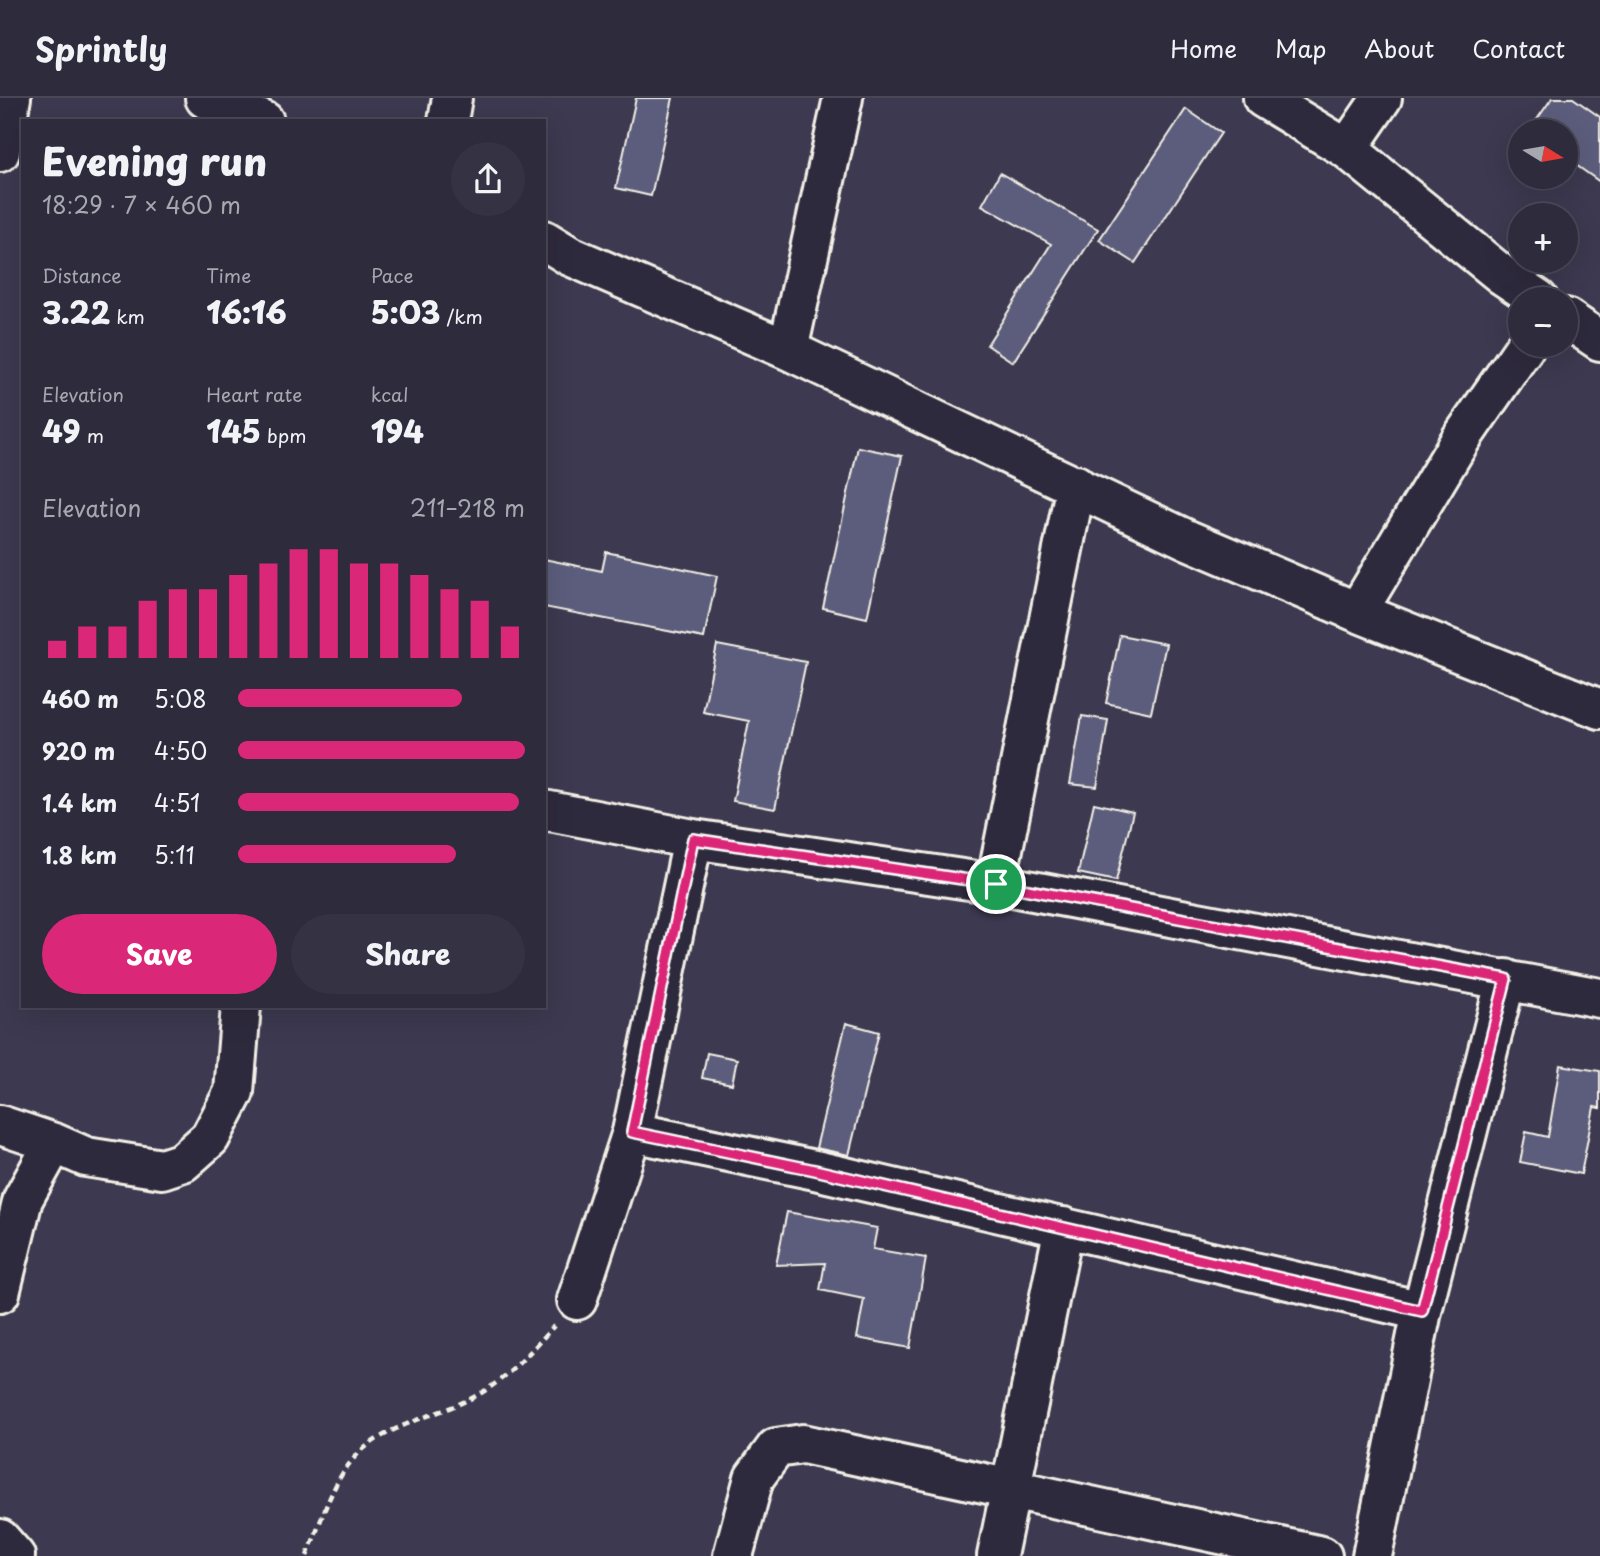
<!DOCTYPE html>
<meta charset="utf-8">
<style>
:root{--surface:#2d2b3c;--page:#353343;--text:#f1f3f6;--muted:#a7a7af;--line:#484756;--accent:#db2777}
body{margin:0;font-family:"Playpen Sans",sans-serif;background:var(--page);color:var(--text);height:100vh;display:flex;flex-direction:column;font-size:26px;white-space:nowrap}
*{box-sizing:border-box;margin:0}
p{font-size:23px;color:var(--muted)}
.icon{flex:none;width:38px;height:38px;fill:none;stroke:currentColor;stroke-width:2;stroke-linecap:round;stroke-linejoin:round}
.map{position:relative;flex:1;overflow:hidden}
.sheet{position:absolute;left:21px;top:21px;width:525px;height:889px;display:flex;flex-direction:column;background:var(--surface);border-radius:0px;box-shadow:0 7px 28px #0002,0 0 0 2px var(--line)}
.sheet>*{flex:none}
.needle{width:46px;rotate:101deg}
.buttons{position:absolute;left:1508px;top:21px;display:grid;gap:14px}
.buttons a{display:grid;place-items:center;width:70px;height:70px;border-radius:50%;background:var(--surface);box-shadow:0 7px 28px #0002,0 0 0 2px var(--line);font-size:35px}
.pin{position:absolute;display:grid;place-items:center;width:60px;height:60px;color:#fff;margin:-30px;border:4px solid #fff;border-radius:50%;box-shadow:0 2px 7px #0007}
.round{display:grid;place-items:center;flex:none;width:74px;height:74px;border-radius:37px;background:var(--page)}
.headline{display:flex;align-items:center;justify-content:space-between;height:119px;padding:0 21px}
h1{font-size:38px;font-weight:800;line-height:52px}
.stats{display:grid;grid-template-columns:repeat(3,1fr);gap:10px;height:119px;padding:7px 21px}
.stats div{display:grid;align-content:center}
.stats b{font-size:30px;font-weight:800}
.stats small{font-size:19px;font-weight:400}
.stats p{font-size:19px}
.chart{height:196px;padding:14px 21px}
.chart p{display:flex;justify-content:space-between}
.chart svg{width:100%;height:126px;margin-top:7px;stroke:var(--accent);stroke-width:6}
.button{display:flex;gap:14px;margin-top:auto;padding:14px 21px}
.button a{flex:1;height:80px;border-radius:42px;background:var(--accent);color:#fff;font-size:28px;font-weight:800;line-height:80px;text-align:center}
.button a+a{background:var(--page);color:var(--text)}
ul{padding:0 21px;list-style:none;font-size:23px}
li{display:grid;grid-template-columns:112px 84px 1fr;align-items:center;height:52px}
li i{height:18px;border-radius:9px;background:var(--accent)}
header{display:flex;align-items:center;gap:42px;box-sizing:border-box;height:98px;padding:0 35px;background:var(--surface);border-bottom:2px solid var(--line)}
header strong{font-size:33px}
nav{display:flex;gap:38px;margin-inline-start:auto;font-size:24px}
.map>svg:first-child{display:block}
.building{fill:#5b5d7b;stroke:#f4f1e8;stroke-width:2}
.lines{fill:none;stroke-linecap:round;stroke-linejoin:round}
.minor-casing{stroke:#f4f1e8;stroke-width:44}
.path{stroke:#f4f1e8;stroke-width:4.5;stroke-dasharray:7 5;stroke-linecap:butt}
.minor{stroke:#2f2a3d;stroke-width:38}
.route-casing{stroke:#fff;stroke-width:14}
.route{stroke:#db2777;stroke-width:9}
</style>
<header>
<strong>Sprintly</strong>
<nav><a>Home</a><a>Map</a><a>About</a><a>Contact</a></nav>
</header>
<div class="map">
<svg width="1600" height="1458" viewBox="0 0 1600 1458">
<rect width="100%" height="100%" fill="#3c3950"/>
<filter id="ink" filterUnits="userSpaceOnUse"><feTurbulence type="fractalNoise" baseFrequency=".0143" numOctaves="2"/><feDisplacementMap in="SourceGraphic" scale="14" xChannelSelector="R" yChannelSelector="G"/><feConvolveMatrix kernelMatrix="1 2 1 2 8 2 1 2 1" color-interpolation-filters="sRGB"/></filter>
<g filter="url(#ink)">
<!-- building -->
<path class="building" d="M636,0H673L651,98L616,90Z
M1552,0H1573L1600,19V84L1566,60V33H1529Z
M1186,11L1221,35L1135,165L1099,142Z
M1000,75L1098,131L1013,264L987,247L1051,146L982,107Z
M858,349L902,358L867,520L823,510Z
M606,454L717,478L704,540L544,509V461L602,473Z
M1120,537L1166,546L1151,615L1106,605Z
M717,547L806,564L775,711L733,703L749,623L703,614Z
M1082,618L1108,622L1097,689L1070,686Z
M1094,705L1133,714L1116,783L1078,775Z
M846,925L879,934L849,1057L816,1050Z
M707,955L737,961L732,986L702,980Z
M1560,967L1600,973V1010L1594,1009L1581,1076L1520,1064L1526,1034L1548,1039Z
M787,1114L877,1130L873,1151L926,1160L910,1250L857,1240L864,1201L820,1192L825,1165L776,1167Z"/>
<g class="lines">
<defs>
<path id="minor" d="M205,0L264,23
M1263,0L1347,51L1502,177L1538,201
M448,23L452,0
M1347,51L1382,0
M0,54L11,0
M544,142L570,158L788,252L1188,442L1357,514L1600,611
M1566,220L1600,243
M788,252L843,0
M1357,514L1461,341L1526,247
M544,712L693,741L996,786L1600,900
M996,786L1076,387
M0,1027L54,1045L86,1059L162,1071L183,1064L210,1040L234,994L241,908
M632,1034L815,1072L1422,1213
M0,1195L23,1101L54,1045
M577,1202L632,1034L693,741
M0,1441L15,1458
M733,1458L754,1380L776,1350L803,1346L1322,1458
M997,1458L1064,1129
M1372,1458L1422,1213L1506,881"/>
</defs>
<!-- minor casing -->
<use href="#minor" class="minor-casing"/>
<!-- path -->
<path class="path" d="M307,1458C321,1425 331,1384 356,1358C386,1327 433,1319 470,1301C505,1284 528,1256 554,1228"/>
<!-- minor -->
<use href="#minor" class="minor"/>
</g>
</g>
<g class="lines" filter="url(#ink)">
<defs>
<path id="route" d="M693,741L996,786L1506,881L1422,1213L815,1072L632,1034Z"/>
</defs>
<!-- route casing -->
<use href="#route" class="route-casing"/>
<!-- route -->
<use href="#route" class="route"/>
</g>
</svg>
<div class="buttons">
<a><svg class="needle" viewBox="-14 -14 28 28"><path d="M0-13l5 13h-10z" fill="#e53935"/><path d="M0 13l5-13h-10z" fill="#a7a7af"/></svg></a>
<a>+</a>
<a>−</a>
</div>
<div class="pin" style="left:996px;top:786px;background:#1e9e55"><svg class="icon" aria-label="arrive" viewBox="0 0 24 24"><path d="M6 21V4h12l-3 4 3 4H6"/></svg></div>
<section class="sheet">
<div class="headline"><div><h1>Evening run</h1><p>18:29 · 7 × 460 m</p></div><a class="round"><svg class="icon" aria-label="share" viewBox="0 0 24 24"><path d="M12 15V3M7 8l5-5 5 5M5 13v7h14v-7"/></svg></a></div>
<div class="stats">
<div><p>Distance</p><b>3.22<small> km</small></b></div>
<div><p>Time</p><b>16:16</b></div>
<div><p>Pace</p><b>5:03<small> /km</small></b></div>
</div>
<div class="stats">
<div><p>Elevation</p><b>49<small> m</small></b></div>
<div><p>Heart rate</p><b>145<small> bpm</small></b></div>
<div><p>kcal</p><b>194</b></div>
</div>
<div class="chart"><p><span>Elevation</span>211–218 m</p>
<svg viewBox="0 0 160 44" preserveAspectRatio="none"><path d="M5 44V38M15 44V33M25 44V33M35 44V24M45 44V20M55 44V20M65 44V15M75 44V11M85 44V6M95 44V6M105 44V11M115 44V11M125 44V15M135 44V20M145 44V24M155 44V33"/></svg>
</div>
<ul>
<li><b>460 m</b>5:08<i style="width:78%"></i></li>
<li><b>920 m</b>4:50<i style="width:100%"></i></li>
<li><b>1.4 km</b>4:51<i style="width:98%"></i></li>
<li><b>1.8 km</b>5:11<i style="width:76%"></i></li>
</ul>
<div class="button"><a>Save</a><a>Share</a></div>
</section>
</div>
